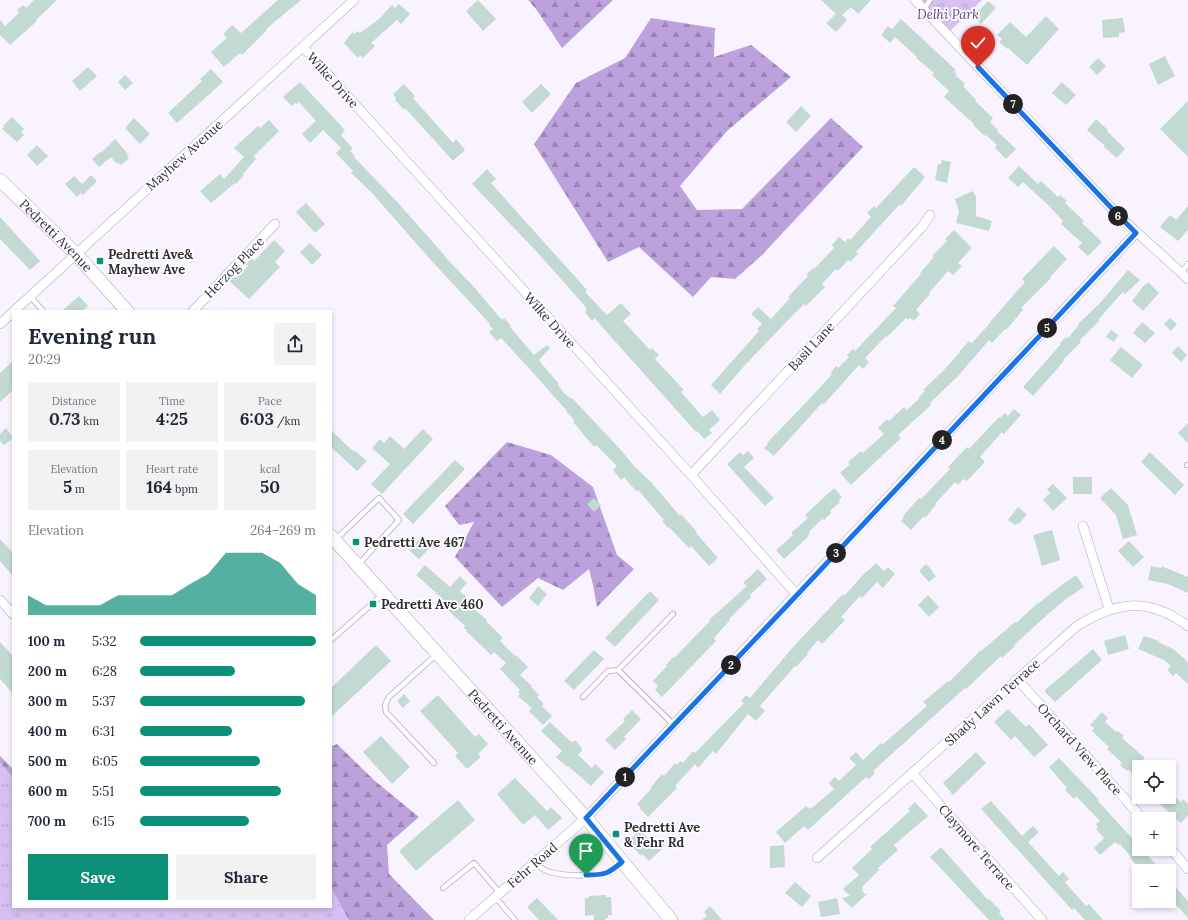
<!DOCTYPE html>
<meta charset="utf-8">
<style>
:root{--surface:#fff;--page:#f2f2f3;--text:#1f2937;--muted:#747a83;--accent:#0d9078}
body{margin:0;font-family:Lora,serif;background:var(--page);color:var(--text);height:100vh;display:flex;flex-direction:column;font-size:15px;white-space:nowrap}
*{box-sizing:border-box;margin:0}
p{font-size:13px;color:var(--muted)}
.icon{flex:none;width:22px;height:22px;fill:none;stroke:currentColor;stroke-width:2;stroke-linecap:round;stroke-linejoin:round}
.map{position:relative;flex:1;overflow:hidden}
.panel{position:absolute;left:12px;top:310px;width:320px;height:598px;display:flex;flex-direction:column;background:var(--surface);border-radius:0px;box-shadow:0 2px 6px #0003}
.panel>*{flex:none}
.buttons{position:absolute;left:1132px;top:760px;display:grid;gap:8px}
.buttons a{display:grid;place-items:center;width:44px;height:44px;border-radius:0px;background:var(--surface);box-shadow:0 2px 6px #0003;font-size:20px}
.pin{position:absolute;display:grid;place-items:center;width:34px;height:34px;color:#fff;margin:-41px -17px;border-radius:50% 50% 50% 0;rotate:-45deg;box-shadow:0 0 4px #0007}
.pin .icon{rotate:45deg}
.km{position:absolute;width:20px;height:20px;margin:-10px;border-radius:50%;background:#222;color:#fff;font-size:11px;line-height:20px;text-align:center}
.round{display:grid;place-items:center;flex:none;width:42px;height:42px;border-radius:0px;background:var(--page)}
.head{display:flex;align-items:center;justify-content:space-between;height:68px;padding:0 16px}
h1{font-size:22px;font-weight:700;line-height:30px}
.figures{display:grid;grid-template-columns:repeat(3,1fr);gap:6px;height:68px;padding:4px 16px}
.figures div{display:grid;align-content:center;border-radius:0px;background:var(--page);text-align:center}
.figures b{font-size:17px;font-weight:700}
.figures small{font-size:11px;font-weight:400}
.figures p{font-size:11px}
.chart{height:112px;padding:8px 16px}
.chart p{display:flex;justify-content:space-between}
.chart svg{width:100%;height:72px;margin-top:4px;fill:var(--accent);opacity:.7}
.primary-button{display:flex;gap:8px;margin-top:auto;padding:8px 16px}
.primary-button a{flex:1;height:46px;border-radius:0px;background:var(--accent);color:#fff;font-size:16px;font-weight:700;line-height:46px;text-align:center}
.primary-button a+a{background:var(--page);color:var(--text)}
ul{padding:0 16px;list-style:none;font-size:13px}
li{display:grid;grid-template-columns:64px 48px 1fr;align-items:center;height:30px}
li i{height:10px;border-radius:5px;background:var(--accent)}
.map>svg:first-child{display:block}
.forest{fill:url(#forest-firs)}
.park{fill:url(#park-tufts)}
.building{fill:#c3dad3}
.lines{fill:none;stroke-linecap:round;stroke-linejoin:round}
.lane-casing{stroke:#afa8ba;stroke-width:6}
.street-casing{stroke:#afa8ba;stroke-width:10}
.secondary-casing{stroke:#afa8ba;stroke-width:14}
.lane{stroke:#fff;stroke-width:4.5}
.street{stroke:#fff;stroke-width:9}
.secondary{stroke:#fff;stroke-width:13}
.route-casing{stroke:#fff;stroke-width:8}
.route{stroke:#1a73e8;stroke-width:5}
.poi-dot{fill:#0d9078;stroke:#fff;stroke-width:1.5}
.labels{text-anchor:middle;stroke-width:3.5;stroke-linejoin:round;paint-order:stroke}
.park-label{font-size:13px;font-style:italic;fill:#634088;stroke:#fff}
.street-label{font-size:13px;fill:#322e36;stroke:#fff}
.poi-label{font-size:13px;font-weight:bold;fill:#322e36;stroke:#fff;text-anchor:start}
</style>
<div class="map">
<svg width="1188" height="920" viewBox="0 0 1188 920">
<defs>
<pattern id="forest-firs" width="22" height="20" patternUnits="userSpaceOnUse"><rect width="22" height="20" fill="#bca2dd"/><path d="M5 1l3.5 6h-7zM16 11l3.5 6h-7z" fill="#9984b4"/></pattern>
<pattern id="park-tufts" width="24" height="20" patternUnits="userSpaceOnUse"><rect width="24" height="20" fill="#d6c0f2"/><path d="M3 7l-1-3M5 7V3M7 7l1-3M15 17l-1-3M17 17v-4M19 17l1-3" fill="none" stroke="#b8a5d0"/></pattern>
</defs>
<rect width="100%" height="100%" fill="#f8f3ff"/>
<!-- forest -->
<path class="forest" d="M528,0H613L562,48L536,9Z
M651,18L715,28L714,57L751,45L791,77L727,131L680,186L697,210L742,209L831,118L863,147L761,256L735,279L711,277L693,297L639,247L608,262L534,144L576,83L625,58Z
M507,442L551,455L593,487L617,555L634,569L597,607L593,585L589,569L563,590L538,578L502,607L455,557L474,522L459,525L445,506Z
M337,744L375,781L419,817L387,845L389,874L434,920H0V756L13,769V907H331V747Z"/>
<!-- park -->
<path class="park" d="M915,0H982L947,34Z
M0,762L13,777V907H331V887L349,920H0Z"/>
<!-- building -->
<path class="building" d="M34,0H57L36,20L37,21L10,45L0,35V20L5,26L19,13L17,10L23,5L26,8Z
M278,0H301L266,29L267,30L242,55L240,53L224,67L211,52L227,38L223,34L232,25L241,33Z
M478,0L496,19L483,31L466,11Z
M821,0H871L858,14L851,7L842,15L847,20L836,32L826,23L836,14Z
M988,1L996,8L981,24L973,17Z
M399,4L410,14L401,24L397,20L371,43L375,46L363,58L360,55L358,58L344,43L348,38V37L353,32L354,34L358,31L360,33L379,19L392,5L395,8Z
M1046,16L1059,29L1027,65L1008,48L1007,49L999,42L1002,39L997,35L1010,22L1026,37Z
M1123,18L1125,32L1119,33V37L1103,38L1102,20Z
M901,19L956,70L954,72L957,74L955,75L965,84L963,86L976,100L975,101L993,118L990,122L998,130L997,131L1016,149L1006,159L995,148L997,145L986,135L985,136L973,125L974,124L944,97L949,91L932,75L934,73L916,58L917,57L895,37L890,43L881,35L888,26L892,29Z
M1165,56L1175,76L1158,85L1149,64Z
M1098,58L1106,66L1097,75L1089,67Z
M88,67L97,76L80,91L72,81Z
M211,69L223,82L177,123L168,113L202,81L200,79Z
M125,75L133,83L125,90L118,82Z
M300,82L345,130L341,135L353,149L350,151L355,156L354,157L399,204L446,257H445L473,286L502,320L504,318L511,326L510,327L534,355L547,345L550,348L539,360L541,363L559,384L558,385L564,393L571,399L572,398L620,449L635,467L651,482L680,516L681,514L697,532L696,533L718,558L709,566L691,546L689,548L669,527L668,528L662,521L664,520L638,490L636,491L624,477L621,480L613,470L617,466L596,445L594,447L573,422L575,421L566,411H567L535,375L501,338L497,341L489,332L493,329L489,325L490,324L429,258L372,193L351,173L353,171L336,153L341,148L323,130L310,143L302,134L316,121L299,102L297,104L295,103L292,106L283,97Z
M1062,82L1076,95L1066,105L1052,93Z
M404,84L415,96L413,98L453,143L456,139L465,150L453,161L405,108L404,110L395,100L396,98L393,94Z
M541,84L551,94L532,113L522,102Z
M1188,101V157L1160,129Z
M801,106L811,116L796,132L786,122Z
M12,117L24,129L21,132L24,135L17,142L2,129L4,127L3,126Z
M134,118L150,134L140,144L125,128Z
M1096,119L1108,130L1107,131L1125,149L1117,158L1104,147L1105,146L1087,130Z
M269,120L279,131L254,156L256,159L243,174L244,175L236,184L235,183L211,203L200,191L220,174L224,179L244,157L234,148L258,126L260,128Z
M115,139L128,154L127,155L129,158L121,165L119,163L117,164L111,157L99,167L92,159L100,152L101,153Z
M37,145L48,156L37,166L27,155Z
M942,160L951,162L947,183L935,180L938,164H941Z
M1019,166L1038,184L1041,181L1058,197L1060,195L1067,201L1065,203L1084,221L1082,223L1102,242L1088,256L1078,247L1082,243L1061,224L1063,221L1048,205L1023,182L1018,187L1008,178Z
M914,167L925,177L901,206L900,204L856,252L858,254L850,262L848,260L838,271L836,269L822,284L825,287L806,306L804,304L793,315L745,365L720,394L711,385L759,331L757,329L762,324L751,314L758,307L771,319L790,298L788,297L808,276L806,275L813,268L814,269L834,248L832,245L839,237L845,242L848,238L850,240L871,217L867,213L874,206L876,208Z
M487,169L496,179L491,183L587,290L585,292L607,315L621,303L631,314L623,321L650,350L652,348L659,355L655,359L684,390L681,392L703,417L712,410L720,420L709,430L712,433L704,439L697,431L696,432L596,320L595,318L592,321L585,312L587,310L584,305L537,252L472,184Z
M91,175L97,181L83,195L81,193L77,197L65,184L74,176L82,184Z
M973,191L976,197V216L992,221L989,231L956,223L959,211L955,199Z
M306,203L325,224L315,233L296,212Z
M1188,206V230L1178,241L1160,227L1170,215L1176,220Z
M0,217L40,261L30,270L0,239Z
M954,230L972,248L958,263L962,266L953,275L948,271L929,293L930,294L916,310L920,314L914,321L910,318L908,320L906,318L887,337L886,336L865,358L869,362L863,369L859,365L824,404L822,403L774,456L764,448L768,444L767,443L816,392L832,374L831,372L836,366L838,368L849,357L847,355L853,349L855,351L896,308L893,306L921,274L920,273L934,257L932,256L947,241L945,239Z
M274,240L285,251L275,262L280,267L249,299L229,281L235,276L237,278L248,266L246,264L251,258L254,261Z
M310,243L322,255L312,265L300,252Z
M1054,246L1067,259L1050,277L1051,278L1021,308L1023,310L1006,330L1005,329L992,343L989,340L959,375L930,403L931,405L898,435L901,438L851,485L840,473L850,464L848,462L861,451L863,453L884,434L878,428L887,419L889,421L904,407L907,410L919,399L918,398L925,391L923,390L943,371L960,352H959L969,341L972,343L990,323V322L1025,282L1022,279Z
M1128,270L1140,280L1125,294L1123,292L1120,295L1099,319V321L1080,340L1081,342L1063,360L1064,361L1033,396L1023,387L1061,344L1060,343L1066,337L1068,338L1079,325L1078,324L1100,303Z
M1148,282L1159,293L1143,311L1132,301L1145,284L1146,285Z
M79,296L88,306L82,311H62Z
M1170,318L1177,324L1171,331L1164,324Z
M1142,322L1155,333L1145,343L1133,333Z
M1111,330L1118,335L1114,342L1106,337Z
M1178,346L1187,355L1181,362L1172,353Z
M1121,347L1143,365L1132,378L1110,360Z
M13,361V390L0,402V373Z
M1014,409L1021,415L1004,434L1002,432L980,457L985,462L967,481L963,479L958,485L955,482L935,504L936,505L925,518L924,516L911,530L901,521L904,517L903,516L919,498L921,499L950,469L948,467L967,447L969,449L999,417L1000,418L1005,413L1008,416Z
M1188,423V443L1178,433Z
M6,428L13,438L4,445L0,441V434Z
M423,429L433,439L382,494L371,484L390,464L372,448L380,439L384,443L390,436L404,449Z
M331,430L353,451L354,450L367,461L357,471L331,447Z
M748,451L754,458L744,467L774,498L765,506L727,464L740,452L743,455Z
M1150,452L1184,485L1175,495L1141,462Z
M455,460L465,469L413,524L403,514Z
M1073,477H1092V494H1073Z
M1053,484L1067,498L1053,511L1043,500L1050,493L1047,489Z
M834,488L842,497L839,500L840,502L830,511L831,513L824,520L822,519L809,532L810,533L807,536L808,537L784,559L776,550L793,535L791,533L808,518L805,515Z
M1111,488L1128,505L1137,535L1123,539L1116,515L1100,498Z
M594,498L601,505L594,512L587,504Z
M1018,507L1027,514L1019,524L1017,523L1015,525L1008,520Z
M1052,530L1060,560L1042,566L1033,535Z
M422,536L432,546L419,559L409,550Z
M0,539L13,553V576L0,561Z
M1129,541L1144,557L1133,567L1118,551Z
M876,563L884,571L888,567L895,574L883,588L877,582L862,598L860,596L841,617L845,620L822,644L818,640L807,653L808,654L796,667L795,666L760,706L765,711L756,721L748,714L716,754L713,751L698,768L695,764L675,786L677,788L648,817L640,809L641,808L637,804L652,788L651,787L662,774L664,776L675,763L677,765L681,761L683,763L693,751L695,753L699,749L744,703L741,701L746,695L750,698L793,647L840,597L843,594L844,596L862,576Z
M926,564L933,571L932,572L936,576L929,582L919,571Z
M425,565L450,587L460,576L467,583L460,591L475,605L473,608L487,620L486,621L503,638L500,641L515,656L516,655L528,667L520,675L532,686L531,687L539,695L537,697L544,704L542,706L552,716L543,725L529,711L532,708L518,696L520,694L518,692L520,690L500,669L506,663L494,652L491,655L466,631L467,630L464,628L465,626L439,602L442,598L416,575Z
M1151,566L1161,568V566L1188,577V593L1168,584L1148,580Z
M758,569L767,579L750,595L751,597L729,619L730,620L714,638L716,641L662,697L655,690L658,686L653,681L667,666L666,665L673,657L674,658L710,621L709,620L747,586L743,583Z
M1076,575L1084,587L1066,599L1046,616L1014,645L1015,646L1002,658L1001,656L966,689L965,688L873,771L875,773L869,779L866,777L808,830L804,826L785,843L776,832L806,806L809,809L811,807L812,808L834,789L829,783L835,777L839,781L856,765L849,758L856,752L863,760L881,743L882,745L927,706L923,702L948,681L949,682L981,650V651L1015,622L1016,623L1039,602V603L1059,587Z
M538,586L547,594L538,606L529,598Z
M650,591L659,600L615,647L605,638Z
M928,595L939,607L929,617L918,605Z
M1125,635L1129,649L1108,655L1104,641Z
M1144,636L1159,641L1158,642L1173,649L1186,660L1188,663V684L1176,673L1173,676L1167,670L1171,666L1164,660L1138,649Z
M0,642L13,656V694L0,679Z
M376,645L391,661L331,717V688Z
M1093,649L1102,660L1055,702L1045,692V690Z
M594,650L604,659L574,690L564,681Z
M404,694L410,701L403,708L397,701Z
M438,695L475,737L479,734L488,744L478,754L481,757L467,769L455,756L458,753L420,711Z
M1008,709L1026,727L1029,724L1048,745L1034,757L1015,736L1011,740L994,722Z
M632,710L641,719L624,737L626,739L615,750L605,740L625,721L623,719Z
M1102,712L1108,718L1105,722L1116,732L1118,731L1124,736L1122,738L1145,758L1139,764V779L1128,769L1127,771L1120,765L1122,763L1107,749L1109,747L1092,731L1094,728L1090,725Z
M550,722L570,741L573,742L575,740L582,748L581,750L582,751L578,755L592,768L595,764L604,772L591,786L568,766L567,767L556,757L562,751L541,731Z
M381,736L410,767L392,784L363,752Z
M976,752L986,763L953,795L943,783Z
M1059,758L1099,800L1098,801L1139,846V849H1150L1145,853L1162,871H1142L1130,858L1131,857L1120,844L1119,845L1115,842L1100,855L1094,848L1104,838L1096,829L1098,827L1096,824L1100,821L1076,796L1074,799L1065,790L1067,788L1049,767Z
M515,778L547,811L551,807L562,818L548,830L535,815L523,825L497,794Z
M1169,792L1181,802L1183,799L1188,804V815L1181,823L1152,797H1169Z
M458,800L475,820L416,871L399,851Z
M991,801L1022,836L1033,826L1039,832L1028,842L1059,876L1063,872L1069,879L1065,882L1086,906L1089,904L1103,920H1085L1074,908L1072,910L981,809Z
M915,802L928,816L894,845L898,850L878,868L879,870L862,887L863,888L862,890L865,894L868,893L852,908L842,898L850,896L843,889L859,875L852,868L872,849L870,847L910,811L908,809Z
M640,830L654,844L659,839L665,846L649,861L642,854L641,856L628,842Z
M784,845L785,867L770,868V846Z
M941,847L988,900L989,899L1001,911L999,913L1005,920H989L930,857Z
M1169,880L1188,901V918L1169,897Z
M795,882L811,896L802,907L785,893Z
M606,895V897H611L612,915H608V918H605V920H594V915L585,916V898H589V896Z
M537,898L558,920H539L527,907Z
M837,898L840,914L821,917L818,902Z
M710,906L722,920H702L707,916L704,912Z"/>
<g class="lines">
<defs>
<path id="lane" d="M924,9L930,0
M1181,273L1188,264
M30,296L43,311
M1187,465H1188
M336,539L379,498L399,520L359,564
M331,640L382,595
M618,670L674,725
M583,697L608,671L618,670L673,614
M434,763L386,712L385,705L389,697L436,655
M535,863C540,867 544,871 550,872C563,876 597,877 609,873C613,871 617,866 621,863
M443,888L474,863L500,893
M495,897L515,920"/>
<path id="street" d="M915,0L1120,217L1188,279
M303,47L691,475L797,595
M14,311L354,0
M193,311L275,224
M0,324L13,312
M691,475L922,227L930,215
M1083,526L1109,609
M0,600L13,614
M1017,679L1143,819
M912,773L1042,920
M1169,847L1188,869
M817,858L1077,626C1117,601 1149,597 1188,626
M469,920L586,818L1136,233"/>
<g id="secondary">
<path id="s1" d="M0,180L76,254L127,311"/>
<path id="s2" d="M331,536L586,818L671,920"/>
</g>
</defs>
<!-- lane casing -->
<use href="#lane" class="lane-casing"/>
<!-- street casing -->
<use href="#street" class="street-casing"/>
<!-- secondary casing -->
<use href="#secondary" class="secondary-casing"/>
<!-- lane -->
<use href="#lane" class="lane"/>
<!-- street -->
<use href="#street" class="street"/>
<!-- secondary -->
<use href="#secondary" class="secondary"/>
</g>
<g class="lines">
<defs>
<path id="route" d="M586,875C605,875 608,874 622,862L586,818L797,595L1136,233L1120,217L978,67"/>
</defs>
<!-- route casing -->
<use href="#route" class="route-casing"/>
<!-- route -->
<use href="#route" class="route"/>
</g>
<!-- markers -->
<g class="poi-dot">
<rect x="96" y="257" width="8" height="8" rx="2"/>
<rect x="352" y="538" width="8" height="8" rx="2"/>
<rect x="369" y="600" width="8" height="8" rx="2"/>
<rect x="612" y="830" width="8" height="8" rx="2"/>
</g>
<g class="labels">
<!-- park labels -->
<g class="park-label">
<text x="948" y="19">Delhi Park</text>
</g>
<!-- street labels -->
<g class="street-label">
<text transform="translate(333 80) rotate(48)" y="5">Wilke Drive</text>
<text transform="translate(184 155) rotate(-42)" y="5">Mayhew Avenue</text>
<text dy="5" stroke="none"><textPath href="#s1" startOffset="79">Pedretti Avenue</textPath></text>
<text transform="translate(234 267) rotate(-46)" y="5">Herzog Place</text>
<text transform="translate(550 320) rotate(48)" y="5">Wilke Drive</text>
<text transform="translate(811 346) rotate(-47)" y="5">Basil Lane</text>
<text transform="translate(992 702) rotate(-42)" y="5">Shady Lawn Terrace</text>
<text dy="5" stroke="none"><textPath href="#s2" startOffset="257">Pedretti Avenue</textPath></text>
<text transform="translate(1080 749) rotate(48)" y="5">Orchard View Place</text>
<text transform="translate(977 847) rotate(49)" y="5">Claymore Terrace</text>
<text transform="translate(532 865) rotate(-41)" y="5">Fehr Road</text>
</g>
<!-- poi labels -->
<g class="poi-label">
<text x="108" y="259">Pedretti Ave&amp;<tspan x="108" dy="15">Mayhew Ave</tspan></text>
<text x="364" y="547">Pedretti Ave 467</text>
<text x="381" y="609">Pedretti Ave 460</text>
<text x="624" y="832">Pedretti Ave<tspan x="624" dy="15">&amp; Fehr Rd</tspan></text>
</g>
</g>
</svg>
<div class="buttons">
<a><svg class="icon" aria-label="locate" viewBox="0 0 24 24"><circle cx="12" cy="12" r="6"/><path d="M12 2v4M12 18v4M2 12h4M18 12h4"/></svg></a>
<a>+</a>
<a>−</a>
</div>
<div class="pin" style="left:586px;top:875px;background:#1e9e55"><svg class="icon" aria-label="arrive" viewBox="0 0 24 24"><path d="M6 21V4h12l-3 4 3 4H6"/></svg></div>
<div class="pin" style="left:978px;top:67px;background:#d93025"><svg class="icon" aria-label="check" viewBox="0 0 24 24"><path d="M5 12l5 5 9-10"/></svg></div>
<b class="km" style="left:625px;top:777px">1</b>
<b class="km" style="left:731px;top:665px">2</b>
<b class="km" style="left:836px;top:553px">3</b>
<b class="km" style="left:942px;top:440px">4</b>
<b class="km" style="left:1047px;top:328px">5</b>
<b class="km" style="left:1118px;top:216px">6</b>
<b class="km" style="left:1013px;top:104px">7</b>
<section class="panel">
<div class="head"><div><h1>Evening run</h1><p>20:29</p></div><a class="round"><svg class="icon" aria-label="share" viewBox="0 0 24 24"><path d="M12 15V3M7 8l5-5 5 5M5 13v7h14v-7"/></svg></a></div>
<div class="figures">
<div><p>Distance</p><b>0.73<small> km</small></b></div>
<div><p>Time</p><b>4:25</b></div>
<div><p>Pace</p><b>6:03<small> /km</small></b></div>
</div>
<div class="figures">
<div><p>Elevation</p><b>5<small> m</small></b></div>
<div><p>Heart rate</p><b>164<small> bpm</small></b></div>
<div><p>kcal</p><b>50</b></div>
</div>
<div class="chart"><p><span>Elevation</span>264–269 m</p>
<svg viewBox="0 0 160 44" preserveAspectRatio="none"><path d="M0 44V32L10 38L20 38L30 38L40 38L50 32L60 32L70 32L80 32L90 25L100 19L110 6L120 6L130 6L140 12L150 25L160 32V44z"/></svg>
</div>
<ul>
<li><b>100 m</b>5:32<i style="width:100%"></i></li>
<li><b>200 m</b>6:28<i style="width:54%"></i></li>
<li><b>300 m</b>5:37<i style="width:94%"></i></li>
<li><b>400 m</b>6:31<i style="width:52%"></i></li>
<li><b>500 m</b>6:05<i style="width:68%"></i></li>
<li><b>600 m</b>5:51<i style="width:80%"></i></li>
<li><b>700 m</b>6:15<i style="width:62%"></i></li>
</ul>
<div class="primary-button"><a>Save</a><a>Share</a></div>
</section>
</div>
